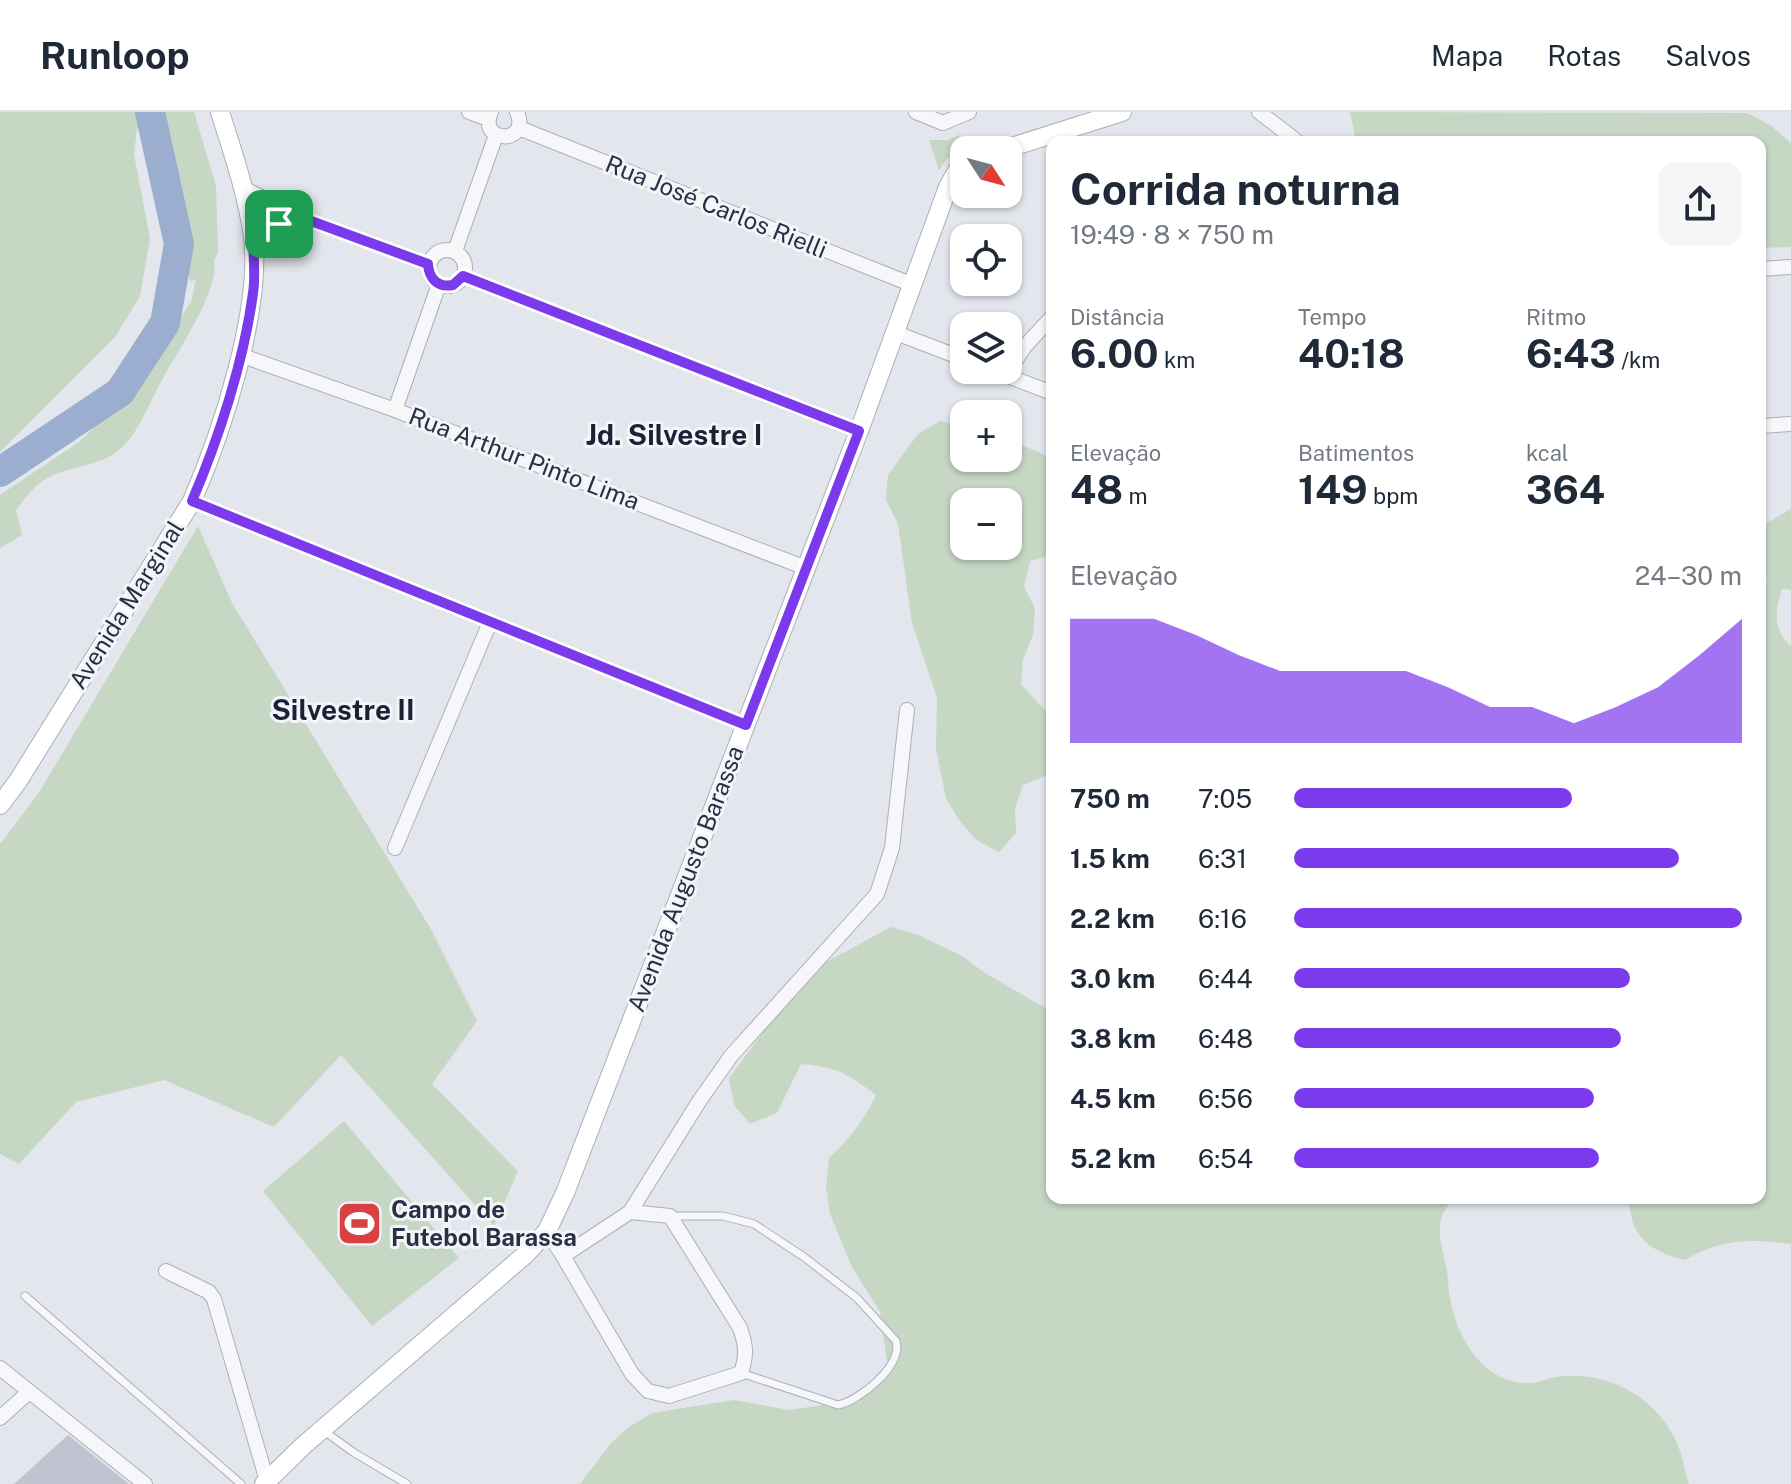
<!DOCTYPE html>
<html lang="pt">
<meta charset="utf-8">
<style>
:root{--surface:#fff;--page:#f6f6f7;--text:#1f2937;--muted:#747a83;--line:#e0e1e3;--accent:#7c3aed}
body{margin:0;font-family:"Public Sans",sans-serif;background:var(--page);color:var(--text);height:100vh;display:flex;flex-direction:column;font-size:30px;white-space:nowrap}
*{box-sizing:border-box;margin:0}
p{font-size:26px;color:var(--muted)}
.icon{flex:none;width:44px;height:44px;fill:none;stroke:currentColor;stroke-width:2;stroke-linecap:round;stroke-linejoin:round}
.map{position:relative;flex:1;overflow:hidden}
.details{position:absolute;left:1046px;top:24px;width:720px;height:1068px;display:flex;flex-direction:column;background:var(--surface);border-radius:16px;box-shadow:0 2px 6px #0004}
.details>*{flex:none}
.needle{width:52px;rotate:126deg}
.buttons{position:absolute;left:950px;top:24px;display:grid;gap:16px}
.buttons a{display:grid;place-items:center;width:72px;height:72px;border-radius:16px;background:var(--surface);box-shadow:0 2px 6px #0004;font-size:40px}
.pin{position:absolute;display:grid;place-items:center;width:68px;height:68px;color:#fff;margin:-34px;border-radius:16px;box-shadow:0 4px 12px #0006}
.round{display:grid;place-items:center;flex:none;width:84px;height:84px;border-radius:16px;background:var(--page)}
.summary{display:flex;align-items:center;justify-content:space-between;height:136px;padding:0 24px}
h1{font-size:44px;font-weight:700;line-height:60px}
.metrics{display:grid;grid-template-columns:repeat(3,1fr);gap:12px;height:136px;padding:8px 24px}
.metrics div{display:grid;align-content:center}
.metrics b{font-size:40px;font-weight:700}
.metrics small{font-size:22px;font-weight:400}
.metrics p{font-size:22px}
.chart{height:224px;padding:16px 24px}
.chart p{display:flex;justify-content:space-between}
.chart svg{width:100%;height:144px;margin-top:8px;fill:var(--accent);opacity:.7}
ul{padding:0 24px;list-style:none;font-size:26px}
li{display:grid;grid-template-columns:128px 96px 1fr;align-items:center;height:60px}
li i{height:20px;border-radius:10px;background:var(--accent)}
header{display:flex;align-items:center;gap:48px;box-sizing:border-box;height:112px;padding:0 40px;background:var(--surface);border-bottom:2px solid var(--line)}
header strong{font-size:38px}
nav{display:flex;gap:44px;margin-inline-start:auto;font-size:28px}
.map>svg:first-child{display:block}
.green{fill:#c6d7c4;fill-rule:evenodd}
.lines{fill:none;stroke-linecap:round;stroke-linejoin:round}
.river{stroke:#9caecf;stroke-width:30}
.building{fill:#c0c4d0}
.lane-casing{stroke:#abafba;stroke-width:9}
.street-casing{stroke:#abafba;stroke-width:16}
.secondary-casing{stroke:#abafba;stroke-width:20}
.lane{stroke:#f7f7fa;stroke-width:7}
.street{stroke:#f7f7fa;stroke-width:14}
.secondary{stroke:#fff;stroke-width:18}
.route-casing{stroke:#fff;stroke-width:16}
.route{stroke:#7c3aed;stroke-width:10}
.labels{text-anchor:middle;stroke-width:6;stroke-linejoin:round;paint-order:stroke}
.street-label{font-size:24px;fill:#293046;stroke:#f3f5f9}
.poi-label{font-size:24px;font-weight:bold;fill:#293046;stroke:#f3f5f9;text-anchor:start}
.quarter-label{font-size:28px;font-weight:bold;fill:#1b2137;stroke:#f3f5f9}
</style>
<header>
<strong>Runloop</strong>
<nav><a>Mapa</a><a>Rotas</a><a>Salvos</a></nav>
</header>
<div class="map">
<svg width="1791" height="1372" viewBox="0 0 1791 1372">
<rect width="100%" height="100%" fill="#e3e6ec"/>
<!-- green -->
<path class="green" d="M0,0H194L216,74L218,141L214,148C221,177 175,243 161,270C148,293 139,321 119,338C98,355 74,353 51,364C35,372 26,385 16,398L22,423L0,436V383L79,330L98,312L131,273L177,211L191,190L196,168L190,169L164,62L151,30L137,16L134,42L150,127L140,184L115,225L0,340Z
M1350,0L1747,1L1770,13L1791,31V135L1760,136V30H1356Z
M959,23L962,37L947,47L939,58L929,28H948Z
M940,309L964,314V346H1008V327L1052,346V443L1030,449L1024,474L1035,497L1033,523L1023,547L1021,572L1052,606V635L1047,663L1023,673L1015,696L1016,721L999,740L976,728L959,708L946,686L936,637L937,586L912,511L898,412L886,388L888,363L918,322ZM1008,390V434H964V390Z
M1791,397V478L1782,477C1775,499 1772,517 1791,534V1132C1749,1127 1723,1126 1685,1148C1649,1139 1630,1125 1629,1086H1760V477L1767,470L1760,445V415Z
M198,414L232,491L432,819L477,909L432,972L518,1059L494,1114L341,943L274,1015L164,968L76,990L19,1052L0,1042V732L38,682Z
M891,815L916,822L962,844L985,861L1052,900V1086H1453C1449,1092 1443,1100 1441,1107C1436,1126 1447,1149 1448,1168C1450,1214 1478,1274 1532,1271C1540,1270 1549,1266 1556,1265C1582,1261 1611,1267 1633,1281C1656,1295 1673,1317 1681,1342C1684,1352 1685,1362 1689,1372H580L611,1331L629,1315L652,1301L734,1288L789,1298L844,1290L870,1279L888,1256L880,1200L852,1155L830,1102L826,1075L829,1046C850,1027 864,1008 876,983C848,962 837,955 801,952L777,1001L750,1012L734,993L729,966L782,895L801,878L819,854Z
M344,1009L459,1146L372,1214L263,1079Z"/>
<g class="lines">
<!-- river -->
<path class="river" d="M0,360L120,280L165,211L179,132L150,0"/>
</g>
<!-- building -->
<path class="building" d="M68,1323L129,1372H14Z"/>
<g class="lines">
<defs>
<path id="lane" d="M672,1104H723L754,1112L804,1145L857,1186L896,1229C904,1253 859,1289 838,1293L741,1261
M25,1184L241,1372
M324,1319L353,1340L407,1372"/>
<path id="street" d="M469,0L488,7
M491,0C477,32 531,33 517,0
M916,0L943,11L969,0
M1259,0L1298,30
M519,16L913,173
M243,76L303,106L428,152
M253,125L279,112L303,106
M429 156a18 18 0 1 1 36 0a18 18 0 1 1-36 0Z
M455,139L496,23
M1760,157L1791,155
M463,164L859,319
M896,221L964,247
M240,243L395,298L806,456
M992,258L1052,281
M1006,263L1025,234L1052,205
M395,298L439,172
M1760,314L1791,312
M192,389L746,613
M395,736L490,510
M547,1119L563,1144L630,1100L700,988L731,944L877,782L892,736L907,598
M563,1144L632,1262L648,1279L669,1284L741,1261C747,1243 746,1233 740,1216L670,1104L630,1100
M166,1159L209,1180L214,1187L267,1369
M0,1256L145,1372
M0,1306L29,1280"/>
<path id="secondary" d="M1002,38L1122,0
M0,693L18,669L192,389C222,320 262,198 253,124C247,82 233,41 220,0
M264,1372L304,1333L526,1142L547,1119L565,1081L859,319L948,75L957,59L964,54"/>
</defs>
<!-- lane casing -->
<use href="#lane" class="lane-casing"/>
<!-- street casing -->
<use href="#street" class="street-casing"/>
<!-- secondary casing -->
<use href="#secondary" class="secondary-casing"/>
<!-- lane -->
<use href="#lane" class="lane"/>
<!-- street -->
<use href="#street" class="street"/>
<!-- secondary -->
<use href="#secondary" class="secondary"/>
</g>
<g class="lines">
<defs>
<path id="route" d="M303,106L428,152C429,167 438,176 453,173L463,164L859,319L746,613L192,389C219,326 244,249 253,181C256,163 253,143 253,125L279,112Z"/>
</defs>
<!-- route casing -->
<use href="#route" class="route-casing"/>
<!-- route -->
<use href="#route" class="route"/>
</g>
<!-- icons -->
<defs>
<symbol id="stadium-square" viewBox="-11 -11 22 22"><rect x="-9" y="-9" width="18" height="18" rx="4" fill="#d94044" stroke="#f3f5f9"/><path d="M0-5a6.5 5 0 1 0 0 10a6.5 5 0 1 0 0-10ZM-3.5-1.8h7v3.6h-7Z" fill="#fff"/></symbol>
</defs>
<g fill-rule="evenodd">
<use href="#stadium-square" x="334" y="1086" width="51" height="51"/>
</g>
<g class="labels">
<!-- street labels -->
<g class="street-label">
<text transform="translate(716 95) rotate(22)" y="8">Rua José Carlos Rielli</text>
<text transform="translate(524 347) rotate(21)" y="8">Rua Arthur Pinto Lima</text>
<text transform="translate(127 493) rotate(-58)" y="8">Avenida Marginal</text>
<text transform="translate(686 767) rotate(-69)" y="8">Avenida Augusto Barassa</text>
</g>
<!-- poi labels -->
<g class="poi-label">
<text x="391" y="1106">Campo de<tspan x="391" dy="28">Futebol Barassa</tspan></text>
</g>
<!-- quarter labels -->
<g class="quarter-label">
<text x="674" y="333">Jd. Silvestre I</text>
<text x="343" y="608">Silvestre II</text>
</g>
</g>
</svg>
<div class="buttons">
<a><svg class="needle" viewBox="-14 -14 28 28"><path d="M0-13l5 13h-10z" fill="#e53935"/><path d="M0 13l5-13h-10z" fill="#747a83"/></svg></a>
<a><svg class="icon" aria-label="locate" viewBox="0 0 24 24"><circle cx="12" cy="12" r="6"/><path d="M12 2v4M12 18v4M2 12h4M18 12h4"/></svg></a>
<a><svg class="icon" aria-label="layers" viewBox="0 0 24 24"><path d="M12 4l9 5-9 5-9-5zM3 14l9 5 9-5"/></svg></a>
<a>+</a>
<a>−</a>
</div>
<div class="pin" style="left:279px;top:112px;background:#1e9e55"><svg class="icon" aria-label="arrive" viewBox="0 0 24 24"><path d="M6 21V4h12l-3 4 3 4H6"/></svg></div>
<section class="details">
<div class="summary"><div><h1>Corrida noturna</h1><p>19:49 · 8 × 750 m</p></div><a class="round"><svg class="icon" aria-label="share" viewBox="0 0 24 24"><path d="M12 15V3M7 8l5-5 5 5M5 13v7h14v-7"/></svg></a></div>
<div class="metrics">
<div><p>Distância</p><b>6.00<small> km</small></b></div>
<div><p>Tempo</p><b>40:18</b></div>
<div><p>Ritmo</p><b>6:43<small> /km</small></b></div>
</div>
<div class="metrics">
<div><p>Elevação</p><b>48<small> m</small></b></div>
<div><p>Batimentos</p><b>149<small> bpm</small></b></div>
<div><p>kcal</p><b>364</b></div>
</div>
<div class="chart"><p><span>Elevação</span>24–30 m</p>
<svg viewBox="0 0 160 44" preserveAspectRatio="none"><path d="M0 44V6L10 6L20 6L30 11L40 17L50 22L60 22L70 22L80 22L90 27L100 33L110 33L120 38L130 33L140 27L150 17L160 6V44z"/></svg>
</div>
<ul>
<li><b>750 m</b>7:05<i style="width:62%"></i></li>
<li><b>1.5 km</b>6:31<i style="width:86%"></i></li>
<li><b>2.2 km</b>6:16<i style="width:100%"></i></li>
<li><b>3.0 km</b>6:44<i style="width:75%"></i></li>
<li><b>3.8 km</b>6:48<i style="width:73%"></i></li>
<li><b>4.5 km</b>6:56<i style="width:67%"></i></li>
<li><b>5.2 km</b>6:54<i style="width:68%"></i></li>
</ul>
</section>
</div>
